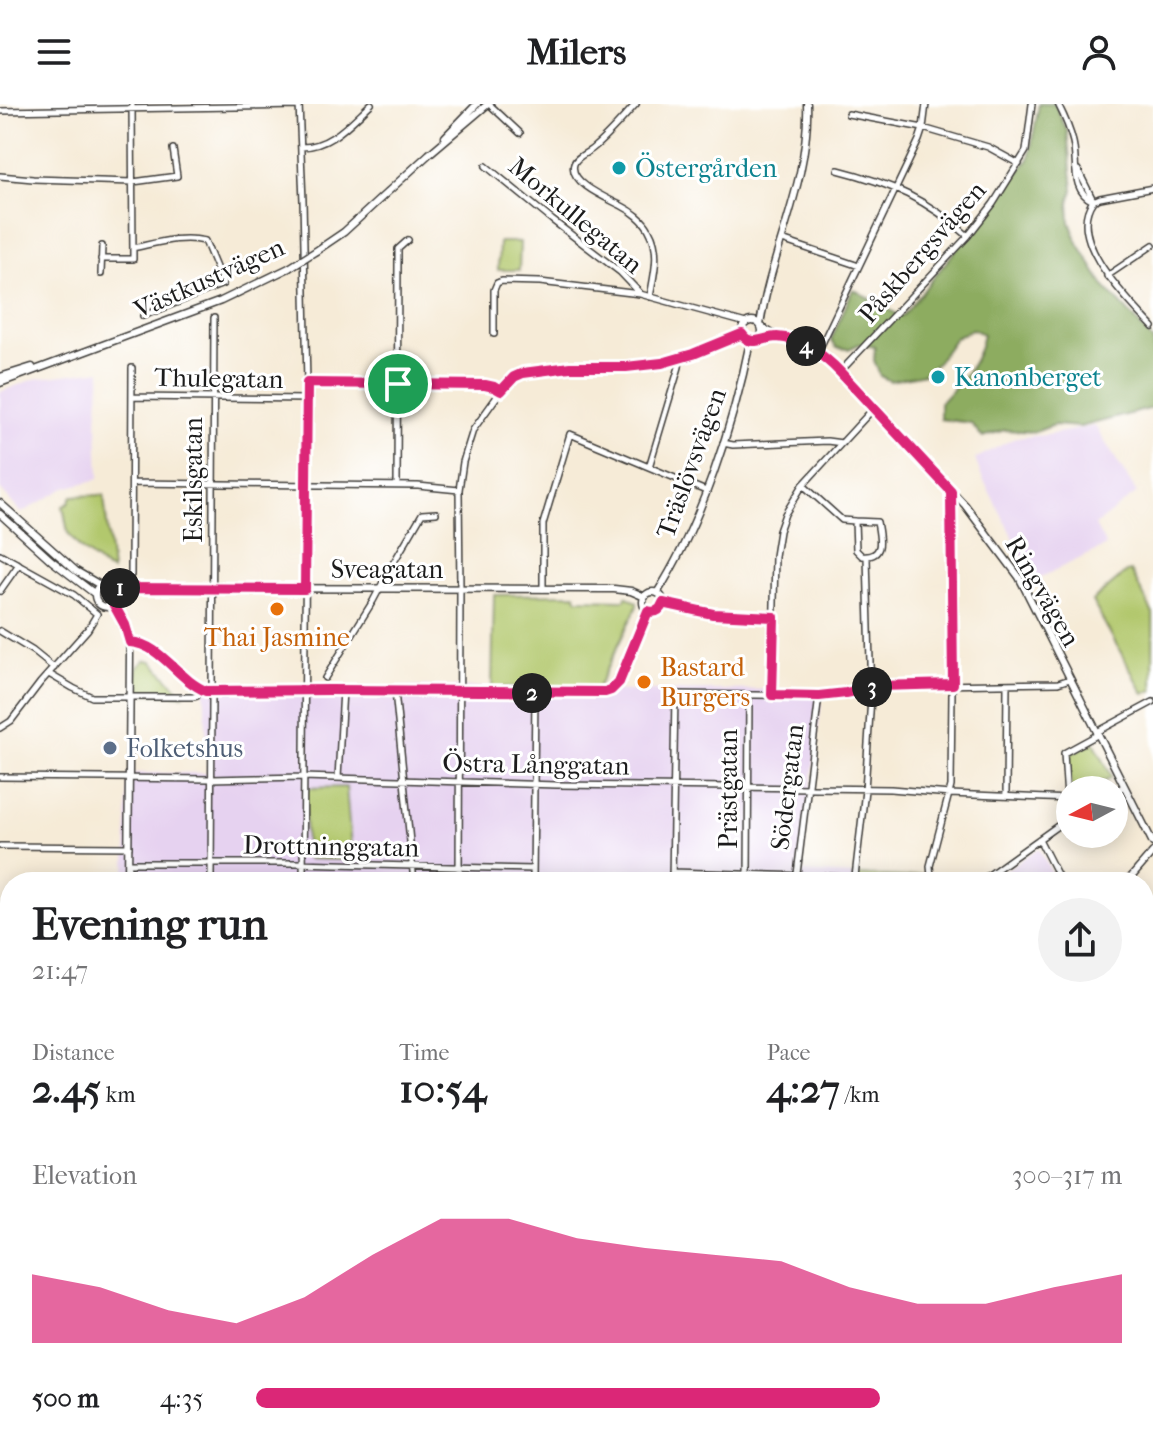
<!DOCTYPE html>
<meta charset="utf-8">
<style>
:root{--surface:#fff;--page:#f2f2f2;--text:#202124;--muted:#757577;--accent:#db2777}
body{margin:0;font-family:"IM FELL French Canon",serif;background:var(--page);color:var(--text);height:100vh;display:flex;flex-direction:column;font-size:30px;white-space:nowrap}
*{box-sizing:border-box;margin:0}
p{font-size:26px;color:var(--muted)}
.icon{flex:none;width:44px;height:44px;fill:none;stroke:currentColor;stroke-width:2;stroke-linecap:round;stroke-linejoin:round}
.map{position:relative;flex:1;overflow:hidden}
.drawer{position:absolute;left:0px;top:768px;width:1154px;height:572px;display:flex;flex-direction:column;background:var(--surface);border-radius:32px 32px 0 0;box-shadow:0 4px 20px #0003}
.drawer>*{flex:none}
.needle{width:52px;rotate:263deg}
.controls{position:absolute;left:1056px;top:672px;display:grid;gap:16px}
.controls a{display:grid;place-items:center;width:72px;height:72px;border-radius:50%;background:var(--surface);box-shadow:0 4px 20px #0003;font-size:40px}
.pin{position:absolute;display:grid;place-items:center;width:68px;height:68px;color:#fff;margin:-34px;border:4px solid #fff;border-radius:50%;box-shadow:0 2px 8px #0007}
.km{position:absolute;width:40px;height:40px;margin:-20px;border-radius:50%;background:#222;color:#fff;font-size:22px;line-height:40px;text-align:center}
.round{display:grid;place-items:center;flex:none;width:84px;height:84px;border-radius:42px;background:var(--page)}
.head{display:flex;align-items:center;justify-content:space-between;height:136px;padding:0 32px}
h1{font-size:44px;font-weight:700;line-height:60px}
.figures{display:grid;grid-template-columns:repeat(3,1fr);gap:12px;height:136px;padding:8px 32px}
.figures div{display:grid;align-content:center}
.figures b{font-size:40px;font-weight:700}
.figures small{font-size:22px;font-weight:400}
.figures p{font-size:22px}
.chart{height:224px;padding:16px 32px}
.chart p{display:flex;justify-content:space-between}
.chart svg{width:100%;height:144px;margin-top:8px;fill:var(--accent);opacity:.7}
ul{padding:0 32px;list-style:none;font-size:26px}
li{display:grid;grid-template-columns:128px 96px 1fr;align-items:center;height:60px}
li i{height:20px;border-radius:10px;background:var(--accent)}
header{display:flex;justify-content:space-between;align-items:center;height:104px;padding:0 32px;background:var(--surface);font-size:36px;font-weight:700}
.map>svg:first-child{display:block}
.built{fill:#e6d2f0}
.industrial{fill:#c8bfd8}
.green{fill:#b2c86d;stroke:#677244;stroke-width:2}
.forest{fill:#8dac60;stroke:#54643e;stroke-width:2}
.water{fill:#77b6ea;stroke:#4a6983;stroke-width:2}
.lines{fill:none;stroke-linecap:round;stroke-linejoin:round}
.ferry{stroke:#405a6e;stroke-width:2;stroke-dasharray:10 8;stroke-linecap:butt}
.minor-casing{stroke:#3d3b38;stroke-width:8}
.tertiary-casing{stroke:#3d3b38;stroke-width:9}
.minor{stroke:#fff;stroke-width:5}
.tertiary{stroke:#fff;stroke-width:6}
.tertiary-bridge-casing{stroke:#3d3b38;stroke-width:9;stroke-linecap:butt}
.tertiary-bridge{stroke:#fff;stroke-width:6}
.route-casing{stroke:#fff;stroke-width:16}
.route{stroke:#db2777;stroke-width:10}
.culture-dot{fill:#0f9aa8;stroke:#fff;stroke-width:3}
.food-dot{fill:#e8710a;stroke:#fff;stroke-width:3}
.service-dot{fill:#5c6f8a;stroke:#fff;stroke-width:3}
.labels{text-anchor:middle;stroke-width:6;stroke-linejoin:round;paint-order:stroke}
.culture-label{font-size:26px;fill:#0d838f;stroke:#fff;text-anchor:start}
.street-label{font-size:26px;fill:#1c1c1c;stroke:#fff}
.food-label{font-size:26px;fill:#c56008;stroke:#fff}
.service-label{font-size:26px;fill:#4e5e75;stroke:#fff;text-anchor:start}
</style>
<header><svg class="icon" aria-label="menu" viewBox="0 0 24 24"><path d="M4 6h16M4 12h16M4 18h16"/></svg>Milers<svg class="icon" aria-label="person" viewBox="0 0 24 24"><circle cx="12" cy="8" r="4"/><path d="M4 21q1-7 8-7t8 7"/></svg></header>
<div class="map">
<svg width="1153" height="1340" viewBox="0 0 1153 1340">
<rect width="100%" height="100%" fill="#fff"/>
<filter id="ink" filterUnits="userSpaceOnUse"><feTurbulence type="fractalNoise" baseFrequency=".0125" numOctaves="2"/><feDisplacementMap in="SourceGraphic" scale="16" xChannelSelector="R" yChannelSelector="G"/><feConvolveMatrix kernelMatrix="1 2 1 2 8 2 1 2 1" color-interpolation-filters="sRGB"/></filter>
<filter id="wash" filterUnits="userSpaceOnUse"><feTurbulence type="fractalNoise" baseFrequency=".006" numOctaves="4" result="noise"/><feDisplacementMap in="SourceGraphic" scale="32" xChannelSelector="R" yChannelSelector="G"/><feGaussianBlur stdDeviation="1.8" result="paint"/><feColorMatrix in="noise" values="0 0 0 0 0 0 0 0 0 0 0 0 0 0 0 0 0 1.4 0 .05"/><feComposite in="paint" operator="in"/></filter>
<g filter="url(#wash)">
<rect width="100%" height="100%" fill="#f6ebd7"/>
<!-- built -->
<path class="built" d="M101,266L97,318L99,375L65,384L21,409L0,385V288L34,275Z
M1095,322L1137,389L1095,421L1106,442L1039,474L1029,465L981,371L975,355L1015,334L1047,331Z
M204,580L216,583H492L636,587L820,585L821,603L800,768L853,771V778H126L127,669H208Z
M1039,744L1056,778H988Z"/>
<!-- industrial -->
<path class="industrial" d="M10,945V991L0,992V946Z"/>
<!-- green -->
<path class="green" d="M499,138H520L519,166H498Z
M104,391V392L112,467L107,465L81,445L68,429L63,402L68,400L72,392Z
M1131,467L1153,510V586L1144,590L1092,497L1127,468Z
M576,490L577,495L625,496L626,492L637,498V502L597,585L492,583L494,491Z
M145,556L152,557L183,591L138,590L137,564Z
M1094,638L1112,673L1086,686H1071L1068,651Z
M346,683L352,756L306,755L305,684Z
M923,770L934,778H853V771L907,773Z"/>
<!-- forest -->
<path class="forest" d="M1039,0H1055L1067,27L1073,86L1069,98L1070,118L1078,139L1104,182L1133,213L1153,237V304L1080,323L1054,321L1035,328L1005,326L982,333L971,319L940,315V299C961,276 977,262 983,230L972,225L955,234L936,260L924,270L890,277L880,272L874,256L875,243L859,240L849,245L837,244L831,236L853,185L902,213L1029,55Z"/>
<!-- water -->
<path class="water" d="M0,1185H10V1330H138L148,1340H0Z
M208,1330H299L289,1340H209Z
M404,1330H728L722,1335L690,1340H460L437,1338V1340H408Z"/>
<g class="lines">
<!-- ferry -->
<path class="ferry" d="M263,1340L276,1330"/>
</g>
</g>
<g filter="url(#ink)">
<g class="lines">
<defs>
<path id="minor" d="M299,0L303,97L307,279L303,778
M489,0L520,29
M636,0C622,15 608,32 592,45C587,49 576,53 574,60C568,79 609,95 622,102C632,107 644,116 649,126C661,147 654,170 650,193
M1058,0C1064,12 1070,25 1073,38C1078,59 1070,86 1093,97
M0,7L299,2
M848,10L923,24L988,43L1019,60
M301,43C331,43 350,19 371,0
M486,62L552,116L620,168L640,189
M838,66C890,79 928,96 968,132
M1078,66L1093,96
M0,72L33,75L133,78L177,72L173,45
M1093,97C1065,136 1129,197 1153,223
M1093,97L1100,94L1153,84
M782,136L859,162
M133,144C157,139 181,131 205,137L223,180L143,212
M101,155H133L132,0
M101,170L102,142
M1107,172L1153,141
M494,230V186L497,179L502,177L540,178L640,190L746,219
M818,248L919,36L923,24L926,0
M840,268L968,132L993,100L1026,47L1032,0
M307,279L485,281L494,283L501,287
M132,293L307,295
M723,339L733,341L827,337L842,339
M649,363L679,263L680,255
M132,379L418,382L459,386
M803,381L842,416L855,417
M397,382L398,151V145L408,136
M855,417L877,418C880,435 885,454 862,452L856,446Z
M0,450L74,491L97,510L88,525L40,579L11,617L0,624
M131,471L132,264
M543,485V420L570,330L706,387
M0,487L19,460
M0,527L33,547L54,564
M130,538C162,540 178,576 206,587L330,586L605,588L611,586L619,578L648,507
M49,570L73,584L92,593H193L197,592L201,585
M325,574L373,497L391,463L422,410L436,409
M395,587L414,778
M772,591L775,452L779,427L785,410L803,381L874,304
M1097,628L1153,598
M0,673L211,675L303,673L557,681L891,685L950,690L1070,695
M338,674L343,586
M1114,687L1123,683
M1006,691L1007,580
M1067,694L1064,649L1097,631
M1039,735L1061,778
M0,742L129,743
M129,759H296L533,765
M672,768L841,773
M855,773L865,686L871,593L867,453
M211,778L214,214
M459,778L460,485L459,386L463,358L473,326L501,287L519,270L570,263H626L662,259L693,250L742,230
M533,778L535,589
M672,778L675,590L819,592L846,589L879,582L1058,579L1070,575
M748,778L749,591
M796,778L819,592
M939,778L931,772L930,762L951,682L952,588L954,573L951,387
M979,778L1070,713
M0,823L10,822
M1144,861L1153,854
M1144,956L1153,949
M1144,961L1153,959
M799,1330L856,1336H906L913,1340
M382,1336L386,1330
M300,1340L311,1330"/>
<path id="tertiary" d="M445,33L477,0
M316,147L344,128L429,50L488,0
M742 227a10 10 0 1 1 20 0a10 10 0 1 1-20 0Z
M760,221C771,147 810,76 807,0
M762,223L777,233L810,244L833,260L965,401L1019,473L1153,739
M0,273L32,263
M0,279L221,197L289,164
M0,399L76,467L100,481
M0,410L52,457L95,490
M95 491a12 12 0 1 1 24 0a12 12 0 1 1-24 0Z
M118,484L614,485L631,487L645,493
M643 498a10 10 0 1 1 20 0a10 10 0 1 1-20 0Z
M657,489C701,420 734,318 750,238
M663,499L713,510L774,513
M114,501L127,526L130,548L128,778
M1127,778L1153,748
M0,942H10
M0,1047H10"/>
</defs>
<!-- minor casing -->
<use href="#minor" class="minor-casing"/>
<!-- tertiary casing -->
<use href="#tertiary" class="tertiary-casing"/>
<!-- minor -->
<use href="#minor" class="minor"/>
<!-- tertiary -->
<use href="#tertiary" class="tertiary"/>
<defs>
<path id="tertiary-bridge" d="M289,164L316,147"/>
</defs>
<!-- tertiary-bridge casing -->
<use href="#tertiary-bridge" class="tertiary-bridge-casing"/>
<!-- tertiary-bridge -->
<use href="#tertiary-bridge" class="tertiary-bridge"/>
</g>
</g>
<g class="lines" filter="url(#ink)">
<defs>
<path id="route" d="M742,230C751,244 764,233 777,233C801,234 825,252 840,268L951,387L953,580L879,582L846,589L819,592L772,591L774,513L713,510L663,499C660,507 655,509 648,507L619,578L611,586L605,588L330,586L206,587C178,576 161,540 130,538L125,521L114,501L120,494L118,484L305,485L307,279L485,281L494,283L501,287L514,273L523,269L570,263H626L662,259L693,250Z"/>
</defs>
<!-- route casing -->
<use href="#route" class="route-casing"/>
<!-- route -->
<use href="#route" class="route"/>
</g>
<!-- markers -->
<g class="culture-dot">
<circle cx="619" cy="64" r="8"/>
<circle cx="938" cy="273" r="8"/>
</g>
<g class="food-dot">
<circle cx="277" cy="505" r="8"/>
<circle cx="644" cy="578" r="8"/>
</g>
<circle class="service-dot" cx="110" cy="644" r="8"/>
<g class="labels">
<!-- culture labels -->
<g class="culture-label">
<text x="635" y="73">Östergården</text>
<text x="954" y="282">Kanonberget</text>
</g>
<!-- street labels -->
<g class="street-label">
<text transform="translate(576 111) rotate(40)" y="9">Morkullegatan</text>
<text transform="translate(922 148) rotate(-49)" y="9">Påskbergsvägen</text>
<text transform="translate(209 174) rotate(-24)" y="9">Västkustvägen</text>
<text transform="translate(219 274) rotate(1)" y="9">Thulegatan</text>
<text transform="translate(691 359) rotate(-70)" y="9">Träslövsvägen</text>
<text transform="translate(193 376) rotate(-90)" y="9">Eskilsgatan</text>
<text x="387" y="474">Sveagatan</text>
<text transform="translate(1043 487) rotate(60)" y="9">Ringvägen</text>
<text transform="translate(536 660) rotate(1)" y="9">Östra Långgatan</text>
<text transform="translate(787 683) rotate(-83)" y="9">Södergatan</text>
<text transform="translate(728 685) rotate(-90)" y="9">Prästgatan</text>
<text transform="translate(331 742) rotate(1)" y="9">Drottninggatan</text>
</g>
<!-- food labels -->
<g class="food-label">
<text x="277" y="542">Thai Jasmine</text>
<text x="660" y="572" text-anchor="start">Bastard<tspan x="660" dy="30">Burgers</tspan></text>
</g>
<!-- service labels -->
<g class="service-label">
<text x="126" y="653">Folketshus</text>
</g>
</g>
</svg>
<div class="controls">
<a><svg class="needle" viewBox="-14 -14 28 28"><path d="M0-13l5 13h-10z" fill="#e53935"/><path d="M0 13l5-13h-10z" fill="#757577"/></svg></a>
</div>
<div class="pin" style="left:398px;top:280px;background:#1e9e55"><svg class="icon" aria-label="arrive" viewBox="0 0 24 24"><path d="M6 21V4h12l-3 4 3 4H6"/></svg></div>
<b class="km" style="left:120px;top:484px">1</b>
<b class="km" style="left:532px;top:589px">2</b>
<b class="km" style="left:872px;top:583px">3</b>
<b class="km" style="left:806px;top:242px">4</b>
<section class="drawer">
<div class="head"><div><h1>Evening run</h1><p>21:47</p></div><a class="round"><svg class="icon" aria-label="share" viewBox="0 0 24 24"><path d="M12 15V3M7 8l5-5 5 5M5 13v7h14v-7"/></svg></a></div>
<div class="figures">
<div><p>Distance</p><b>2.45<small> km</small></b></div>
<div><p>Time</p><b>10:54</b></div>
<div><p>Pace</p><b>4:27<small> /km</small></b></div>
</div>
<div class="chart"><p><span>Elevation</span>300–317 m</p>
<svg viewBox="0 0 160 44" preserveAspectRatio="none"><path d="M0 44V23L10 27L20 34L30 38L40 30L50 17L60 6L70 6L80 12L90 15L100 17L110 19L120 27L130 32L140 32L150 27L160 23V44z"/></svg>
</div>
<ul>
<li><b>500 m</b>4:35<i style="width:72%"></i></li>
</ul>
</section>
</div>
